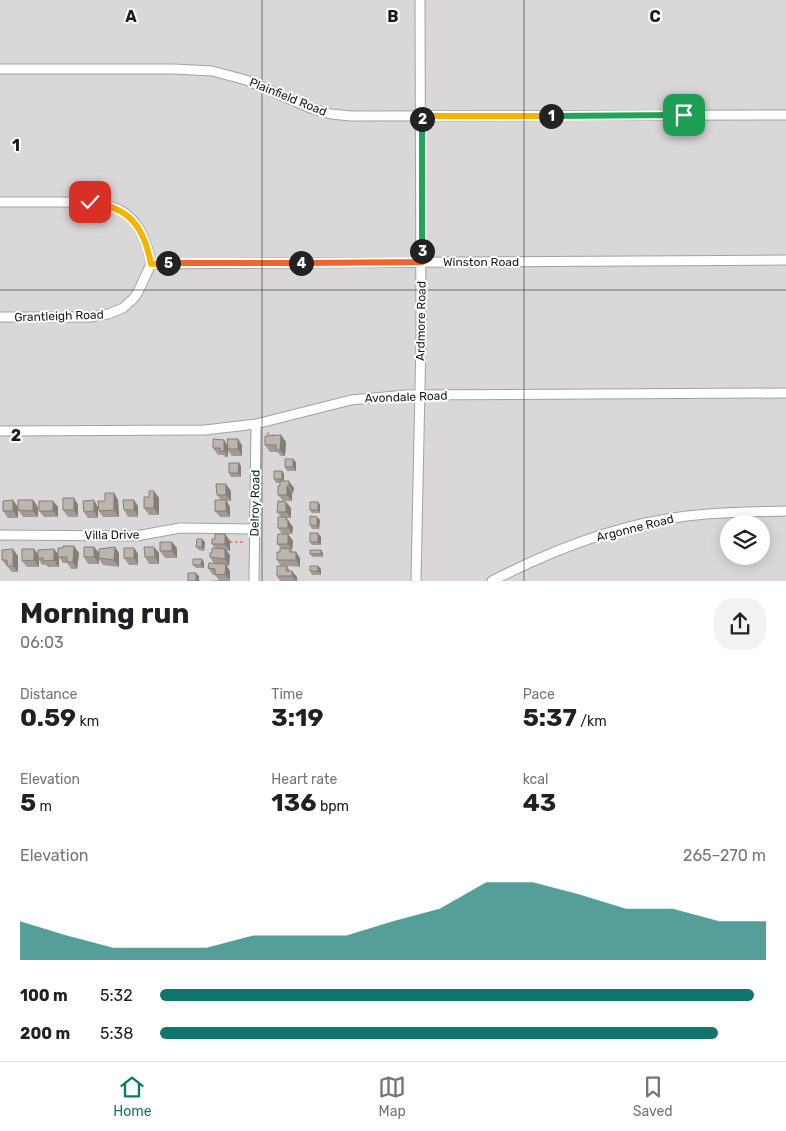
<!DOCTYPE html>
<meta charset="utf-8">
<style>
:root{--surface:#fff;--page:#f2f2f2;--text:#202124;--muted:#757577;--line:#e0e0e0;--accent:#0f766e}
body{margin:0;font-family:Rubik,sans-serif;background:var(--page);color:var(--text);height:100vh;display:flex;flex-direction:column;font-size:19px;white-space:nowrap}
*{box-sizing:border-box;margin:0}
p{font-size:16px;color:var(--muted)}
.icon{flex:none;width:28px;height:28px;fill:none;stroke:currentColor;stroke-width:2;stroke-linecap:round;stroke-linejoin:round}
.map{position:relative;height:581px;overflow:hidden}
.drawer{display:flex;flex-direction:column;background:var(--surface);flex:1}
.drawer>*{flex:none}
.tools{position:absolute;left:720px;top:515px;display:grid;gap:10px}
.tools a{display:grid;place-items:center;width:50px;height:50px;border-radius:50%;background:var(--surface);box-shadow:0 2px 12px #0003;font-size:25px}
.pin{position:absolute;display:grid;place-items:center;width:42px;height:42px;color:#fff;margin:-21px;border-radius:10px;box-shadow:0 2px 8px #0006}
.km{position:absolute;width:25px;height:25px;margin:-12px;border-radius:50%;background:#222;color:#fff;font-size:14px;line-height:25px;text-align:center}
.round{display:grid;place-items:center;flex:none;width:52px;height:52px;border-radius:20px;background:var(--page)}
.headline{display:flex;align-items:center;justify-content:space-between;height:85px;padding:0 20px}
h1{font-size:28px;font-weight:700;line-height:38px}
.stats{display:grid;grid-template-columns:repeat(3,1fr);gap:8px;height:85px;padding:5px 20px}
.stats div{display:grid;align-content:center}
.stats b{font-size:25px;font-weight:700}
.stats small{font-size:14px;font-weight:400}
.stats p{font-size:14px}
.chart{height:140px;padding:10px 20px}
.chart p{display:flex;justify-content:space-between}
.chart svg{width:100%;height:90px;margin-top:5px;fill:var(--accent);opacity:.7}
ul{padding:0 20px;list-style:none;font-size:16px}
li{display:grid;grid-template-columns:80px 60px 1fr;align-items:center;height:38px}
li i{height:12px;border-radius:6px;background:var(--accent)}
.tab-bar{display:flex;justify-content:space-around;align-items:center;height:70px;border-top:1px solid var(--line);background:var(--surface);font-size:14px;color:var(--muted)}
.tab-bar a{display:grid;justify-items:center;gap:2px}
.tab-bar .current{color:var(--accent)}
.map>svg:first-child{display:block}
.residential{fill:#d9d7d7;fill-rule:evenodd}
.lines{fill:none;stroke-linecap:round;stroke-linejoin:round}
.street-casing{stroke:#a2a2a2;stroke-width:11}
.path{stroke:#f07d6d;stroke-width:2;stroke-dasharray:2.5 2.5;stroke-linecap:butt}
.street{stroke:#fff;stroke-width:9}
.wall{fill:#a29b95}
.shaded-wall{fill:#847e79}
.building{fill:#bcb4ad;stroke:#847e79}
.split-1-casing{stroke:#fff;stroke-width:10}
.split-2-casing{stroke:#fff;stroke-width:10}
.split-3-casing{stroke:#fff;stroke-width:10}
.split-4-casing{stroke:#fff;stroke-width:10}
.split-5-casing{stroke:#fff;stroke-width:10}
.split-6-casing{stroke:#fff;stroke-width:10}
.split-1{stroke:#22a559;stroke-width:6}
.split-2{stroke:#f5b400;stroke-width:6}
.split-3{stroke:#22a559;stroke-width:6}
.split-4{stroke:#f0652b;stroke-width:6}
.split-5{stroke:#f0652b;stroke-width:6}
.split-6{stroke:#f5b400;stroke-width:6}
.grid{fill:none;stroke:#1b1b1b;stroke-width:1;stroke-opacity:0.55}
.labels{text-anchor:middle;stroke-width:4;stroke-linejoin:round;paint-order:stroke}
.street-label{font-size:12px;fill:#1b1b1b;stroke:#fff}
.grid-label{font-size:16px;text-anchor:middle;font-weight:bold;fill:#1b1b1b;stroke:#fff;stroke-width:4;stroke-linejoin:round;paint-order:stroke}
</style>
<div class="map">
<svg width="786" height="581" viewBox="0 0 786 581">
<rect width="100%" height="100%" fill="#ece8e0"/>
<!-- residential -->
<path class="residential" d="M0,0H786V581H0ZM729,524H761V556H729Z"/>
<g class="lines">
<defs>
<path id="street" d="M0,69H174L212,71L246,80L310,108L331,114L351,116L786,115
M0,202C21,202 41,202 62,202C114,202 141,207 151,264L786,260
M0,317H90L108,314L123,308L134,298L138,292L151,264
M0,431L205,430L256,424L351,400L407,395L786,393
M0,535L136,536L180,528L254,529
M254,581L256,424
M416,581L421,339L420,0
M492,581C552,550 618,524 687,516C720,512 753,512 786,511"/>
</defs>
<!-- street casing -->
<use href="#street" class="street-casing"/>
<!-- path -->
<path class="path" d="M267,433L274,436
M230,542H245"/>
<!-- street -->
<use href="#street" class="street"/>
</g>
<!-- wall -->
<path class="wall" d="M281,435L286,442L285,456H281L277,452H270L265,445Z
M227,445H242V456H232L228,451V457H225L223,455H218L213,448Z
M296,462V471H287L285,467Z
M239,463L241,466V477H231L229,473Z
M284,474V481L294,488L293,493H292V501H283L278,495L280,483H276L274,479Z
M231,491V501H227L230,507V517H220L215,511L221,500L217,495Z
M114,493L118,500L119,517H103L99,511L105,501Z
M74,498L78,505V517H68L63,510Z
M159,498V515H149L144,508Z
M33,500L38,507V517H23L18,510Z
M53,501L58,507V517H44L39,511Z
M286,502L291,508V518H286L293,527L292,534H284H288L293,541L292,550H291L300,558V567L287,566L290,571L297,577V581H280L277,576L281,566L277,560L281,548L277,544L282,534L278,528L281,517L277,512Z
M318,502L320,505V513H312L310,510Z
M138,506V517H128L124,510Z
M18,507V518H8L3,511Z
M98,507V518H88L84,512Z
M317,517L320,520L319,529H312L310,525Z
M225,534L230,541V551H227L230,555L229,566L226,565L230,571V581H210L219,580L215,575H213L208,568L214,564L210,557L215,548L212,544L215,539Z
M321,537V545H312L310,542Z
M205,542L204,551L199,550L196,547Z
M94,547L99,553H119V567L103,565L99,559V564H88L84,557Z
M154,547L159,553V564H149L145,557Z
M134,548L138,554V565H129L124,558Z
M177,548V558H165L160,551Z
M54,549L58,555L79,553L77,569H71L67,563H63L59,557V567H48L46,565H42L39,560V567H27L22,561L38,554Z
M323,553V557H313L310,554Z
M18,556V572H12L2,560Z
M204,562V568H196L193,565Z
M318,566L321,569V575H312L310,571Z"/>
<!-- shaded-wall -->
<path class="shaded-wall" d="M281,435L286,442L285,456L280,450Z
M238,439L242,445V456L238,449Z
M224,440L228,446V457L224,451Z
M293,459L296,462V471L293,467Z
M239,463L241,466V477L238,473Z
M282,471L284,474V483L282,479Z
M289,481L294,488L293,493L289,486Z
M226,484L231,491V501L226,495Z
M287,486L292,493V501L287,495Z
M154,491L159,498V515L154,508Z
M114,493L118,500L119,517L114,510Z
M74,498L78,505V517L74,510Z
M13,500L18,507V518L13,511Z
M33,500L38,507V517L33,511Z
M94,500L98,507V518L94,511Z
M134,500L138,506V517L134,510Z
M226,500L230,507V517L226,511Z
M53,501L58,507V517L53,511Z
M286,502L291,508V518L286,512Z
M318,502L320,505V513L318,510Z
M286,517L293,527L292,534L288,528Z
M317,517L320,520L319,529L317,526Z
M318,533L321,537V545L318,542Z
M225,534L230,541V551L225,544Z
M288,534L293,541L292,550L288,544Z
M202,539L205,542L204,551L202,547Z
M172,542L177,548V558L172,551Z
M74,546L79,553L77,569L73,562Z
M94,547L99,553V564L94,557Z
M115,547L119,553V567L114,560Z
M154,547L159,553V564L155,557Z
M134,548L138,554V565L134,558Z
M13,549L18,556V572L13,566Z
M34,549L39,555L38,558L39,560V567L34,560Z
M54,549L59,555V567L54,560Z
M225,549L230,555L229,566L225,559Z
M321,550L323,553V557L321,554Z
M296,552L300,558V567L296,560Z
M202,559L204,562V568L201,565Z
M226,564L230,571V581L225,574Z
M318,566L321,569V575L318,571Z
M292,571L297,577V581H296L292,576Z
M196,573L199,576V581H196Z"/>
<!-- building -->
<path class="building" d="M281,435L280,450H276V445H265V436Z
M213,439L224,440V451H220V448H213Z
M227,439H238V449H228Z
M285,459H293V467H285Z
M229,463H239L238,473H229Z
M274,471H282V479H274Z
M280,481H289V486H287V495H278V486H280Z
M216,484H226V495H217Z
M149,491H154V508H144V497H149Z
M105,493H114V510L99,511L98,501H105Z
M63,498H74V510H63Z
M13,500V511H3V501Z
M18,500H33V511L18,510Z
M94,500V511L84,512L83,501Z
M123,500H134V510H124Z
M215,500H226V511H215Z
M39,501H53V511H39Z
M278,501L286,502V512H277Z
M310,502H318V510H310Z
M310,516L317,517V526L310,525Z
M278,517H286V520H288V528H278Z
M310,533H318V542H310Z
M215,534H225V544H212V539H215Z
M278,534H288V544H277Z
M197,539H202V547H196Z
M160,542H172V551H160Z
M63,546H74L73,562H67V557H58V548H63Z
M84,547H94V557H84Z
M115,547L114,560L99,558V549Z
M144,547H154L155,557H145Z
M124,548H134V558H124Z
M212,548L225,549V559L210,557V553H212Z
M280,548L290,549V552H296V560H277V552H280Z
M13,549V566H7V560H2V550Z
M22,549H34V560L22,561Z
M54,549V560L43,561V558H38V550Z
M310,550H321V554H310Z
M193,559H202L201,565H193Z
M209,563L226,564L225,574L215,575V569L208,568Z
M277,566H287L286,571H292V576H277Z
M310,566H318V571H310Z
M188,573H196V581H188Z"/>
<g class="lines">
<defs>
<path id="split-1" d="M551,116L684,115"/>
<path id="split-2" d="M422,119V116H551"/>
<path id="split-3" d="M422,119V251"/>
<path id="split-4" d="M301,263L422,262V251"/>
<path id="split-5" d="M168,263H301"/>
<path id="split-6" d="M90,202C129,207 144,226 151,264L168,263"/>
</defs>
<!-- split-1 casing -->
<use href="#split-1" class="split-1-casing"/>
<!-- split-2 casing -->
<use href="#split-2" class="split-2-casing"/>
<!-- split-3 casing -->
<use href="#split-3" class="split-3-casing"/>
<!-- split-4 casing -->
<use href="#split-4" class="split-4-casing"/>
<!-- split-5 casing -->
<use href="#split-5" class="split-5-casing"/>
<!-- split-6 casing -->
<use href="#split-6" class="split-6-casing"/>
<!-- split-1 -->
<use href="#split-1" class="split-1"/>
<!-- split-2 -->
<use href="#split-2" class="split-2"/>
<!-- split-3 -->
<use href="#split-3" class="split-3"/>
<!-- split-4 -->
<use href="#split-4" class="split-4"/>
<!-- split-5 -->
<use href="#split-5" class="split-5"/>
<!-- split-6 -->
<use href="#split-6" class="split-6"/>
</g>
<!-- grid -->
<path class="grid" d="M262,0V581M524,0V581M0,290H786"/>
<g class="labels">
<!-- street labels -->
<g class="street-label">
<text transform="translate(288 97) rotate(22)" y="4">Plainfield Road</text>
<text x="481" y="266">Winston Road</text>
<text transform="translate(59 316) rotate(-2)" y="4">Grantleigh Road</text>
<text transform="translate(421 321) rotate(-89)" y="4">Ardmore Road</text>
<text transform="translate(406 397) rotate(-2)" y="4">Avondale Road</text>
<text transform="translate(255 503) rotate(-89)" y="4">Delroy Road</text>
<text transform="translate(635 528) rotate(-14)" y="4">Argonne Road</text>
<text transform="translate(112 535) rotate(-1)" y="4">Villa Drive</text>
</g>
</g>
<g class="grid-label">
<text x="131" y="22">A</text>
<text x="393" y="22">B</text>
<text x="655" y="22">C</text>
<text x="16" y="151">1</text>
<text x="16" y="441">2</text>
</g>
</svg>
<div class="tools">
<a><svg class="icon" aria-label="layers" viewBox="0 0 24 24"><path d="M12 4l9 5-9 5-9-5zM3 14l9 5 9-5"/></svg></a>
</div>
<div class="pin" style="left:684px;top:115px;background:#1e9e55"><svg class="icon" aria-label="arrive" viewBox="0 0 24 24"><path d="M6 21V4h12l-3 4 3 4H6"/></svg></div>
<div class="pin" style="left:90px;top:202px;background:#d93025"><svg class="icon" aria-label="check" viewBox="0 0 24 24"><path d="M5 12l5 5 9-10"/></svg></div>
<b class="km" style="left:551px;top:116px">1</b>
<b class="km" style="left:422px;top:119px">2</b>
<b class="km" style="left:422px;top:251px">3</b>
<b class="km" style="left:301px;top:263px">4</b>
<b class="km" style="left:168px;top:263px">5</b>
</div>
<section class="drawer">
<div class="headline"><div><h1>Morning run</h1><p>06:03</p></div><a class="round"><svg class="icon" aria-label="share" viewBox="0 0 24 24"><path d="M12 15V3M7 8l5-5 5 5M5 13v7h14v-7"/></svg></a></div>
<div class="stats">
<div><p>Distance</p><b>0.59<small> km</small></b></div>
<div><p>Time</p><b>3:19</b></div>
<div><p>Pace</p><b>5:37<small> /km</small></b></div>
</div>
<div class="stats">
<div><p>Elevation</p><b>5<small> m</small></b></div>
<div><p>Heart rate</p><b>136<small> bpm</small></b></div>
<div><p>kcal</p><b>43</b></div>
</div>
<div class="chart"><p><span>Elevation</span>265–270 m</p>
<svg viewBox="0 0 160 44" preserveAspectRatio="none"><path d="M0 44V25L10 32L20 38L30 38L40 38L50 32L60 32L70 32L80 25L90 19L100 6L110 6L120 12L130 19L140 19L150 25L160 25V44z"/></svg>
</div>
<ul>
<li><b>100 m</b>5:32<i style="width:98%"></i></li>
<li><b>200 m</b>5:38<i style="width:92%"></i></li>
</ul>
</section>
<nav class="tab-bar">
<a class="current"><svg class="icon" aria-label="home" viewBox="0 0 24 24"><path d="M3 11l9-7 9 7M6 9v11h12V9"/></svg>Home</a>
<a><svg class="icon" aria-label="map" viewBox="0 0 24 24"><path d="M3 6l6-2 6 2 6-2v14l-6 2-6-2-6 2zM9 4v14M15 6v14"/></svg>Map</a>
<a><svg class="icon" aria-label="saved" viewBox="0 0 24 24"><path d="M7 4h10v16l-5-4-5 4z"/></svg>Saved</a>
</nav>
